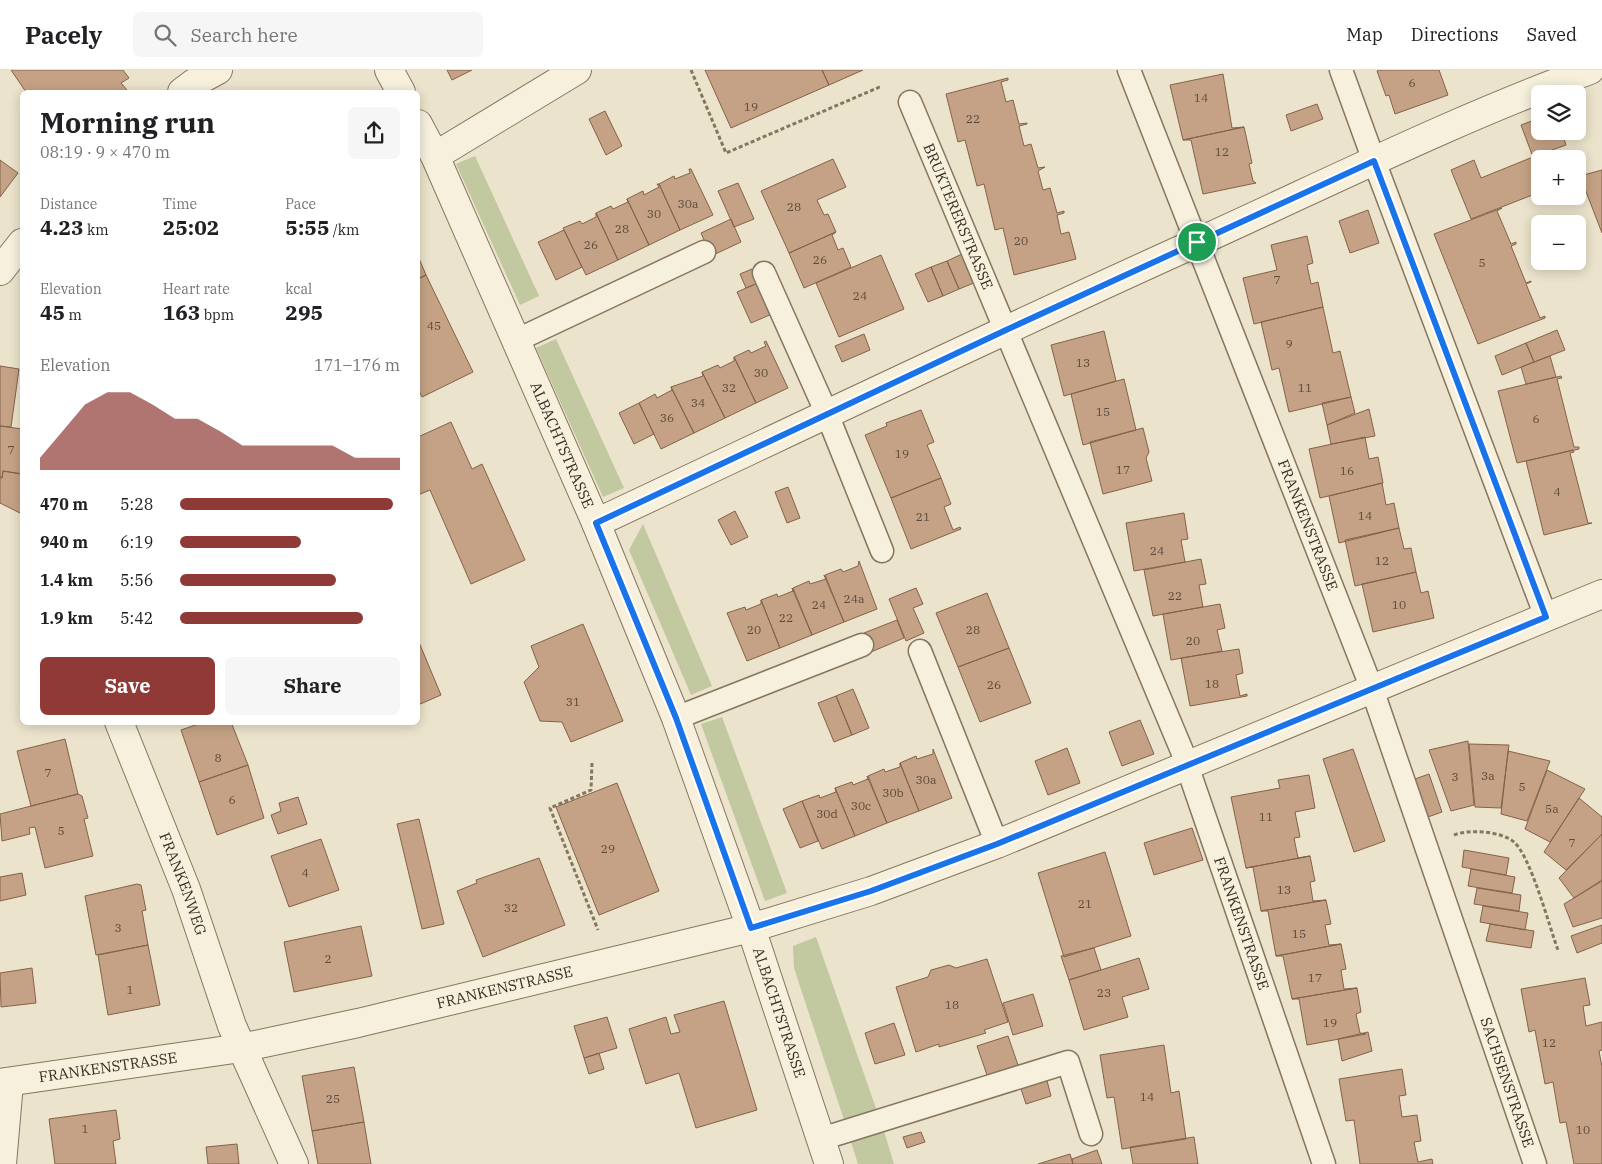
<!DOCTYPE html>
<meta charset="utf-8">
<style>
:root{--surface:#fff;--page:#f6f6f6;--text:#202124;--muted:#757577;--line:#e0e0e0;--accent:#8f3a36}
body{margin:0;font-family:"IBM Plex Serif",serif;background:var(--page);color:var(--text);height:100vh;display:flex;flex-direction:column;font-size:19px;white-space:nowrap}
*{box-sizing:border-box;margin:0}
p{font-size:16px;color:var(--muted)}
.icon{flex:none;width:28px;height:28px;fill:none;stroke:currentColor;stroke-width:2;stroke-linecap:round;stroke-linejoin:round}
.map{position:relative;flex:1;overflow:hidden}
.side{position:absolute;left:20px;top:20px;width:400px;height:635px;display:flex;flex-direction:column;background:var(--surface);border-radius:8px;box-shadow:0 2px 12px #0003}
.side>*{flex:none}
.tools{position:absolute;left:1531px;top:15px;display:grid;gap:10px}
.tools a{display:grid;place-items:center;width:55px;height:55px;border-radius:8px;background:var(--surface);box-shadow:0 2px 12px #0003;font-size:25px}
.pin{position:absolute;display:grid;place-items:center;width:42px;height:42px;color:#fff;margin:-21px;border:2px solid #fff;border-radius:50%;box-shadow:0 1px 5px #0007}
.round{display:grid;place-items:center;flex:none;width:52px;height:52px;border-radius:8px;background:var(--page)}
.overview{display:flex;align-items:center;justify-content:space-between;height:85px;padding:0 20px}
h1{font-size:28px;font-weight:800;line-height:38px}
.metrics{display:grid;grid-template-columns:repeat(3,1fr);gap:8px;height:85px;padding:5px 20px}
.metrics div{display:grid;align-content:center}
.metrics b{font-size:21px;font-weight:800}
.metrics small{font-size:14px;font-weight:400}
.metrics p{font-size:14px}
.chart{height:140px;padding:10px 20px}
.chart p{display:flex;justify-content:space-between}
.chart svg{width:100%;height:90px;margin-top:5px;fill:var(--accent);opacity:.7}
.action{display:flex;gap:10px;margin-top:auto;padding:10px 20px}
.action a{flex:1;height:58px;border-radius:8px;background:var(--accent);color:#fff;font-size:20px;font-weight:800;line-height:58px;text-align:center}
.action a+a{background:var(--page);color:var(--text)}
ul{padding:0 20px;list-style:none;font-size:16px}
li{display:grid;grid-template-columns:80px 60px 1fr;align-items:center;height:38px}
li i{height:12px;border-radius:6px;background:var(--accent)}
header{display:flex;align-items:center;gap:30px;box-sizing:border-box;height:70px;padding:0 25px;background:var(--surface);border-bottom:1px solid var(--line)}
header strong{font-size:24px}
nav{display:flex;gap:28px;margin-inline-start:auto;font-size:18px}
.search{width:350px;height:45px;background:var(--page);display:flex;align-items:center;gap:12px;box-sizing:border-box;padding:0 18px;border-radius:8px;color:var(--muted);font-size:19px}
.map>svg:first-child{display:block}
.green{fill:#c2c89f}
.building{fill:#c5a285;stroke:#836249}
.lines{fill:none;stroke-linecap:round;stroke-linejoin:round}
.service-casing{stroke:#867660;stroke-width:25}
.minor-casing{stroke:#867660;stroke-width:30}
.path{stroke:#867660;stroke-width:3;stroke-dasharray:4 2.5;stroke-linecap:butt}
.service{stroke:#f6f0dd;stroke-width:22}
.minor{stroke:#f6f0dd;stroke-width:28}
.route-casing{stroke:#fff;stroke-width:10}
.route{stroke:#1a73e8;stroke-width:6}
.labels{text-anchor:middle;stroke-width:5;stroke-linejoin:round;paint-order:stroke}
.number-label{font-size:12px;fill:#5b4b3b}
.street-label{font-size:15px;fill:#382e22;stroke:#f3edda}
</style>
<header>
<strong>Pacely</strong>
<div class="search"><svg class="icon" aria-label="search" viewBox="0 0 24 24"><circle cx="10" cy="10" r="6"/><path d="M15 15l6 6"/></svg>Search here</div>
<nav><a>Map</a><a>Directions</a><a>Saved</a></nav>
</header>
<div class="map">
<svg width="1602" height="1094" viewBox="0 0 1602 1094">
<rect width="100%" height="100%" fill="#ebe3cb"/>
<!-- green -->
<path class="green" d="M475,86L539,226L520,235L456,94Z
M556,269L624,418L603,427L536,278Z
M643,454L712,616L691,625L629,480Z
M722,647L787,823L765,831L701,654Z
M816,867L878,1044L846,1056L794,898L793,876Z
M883,1058L894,1094H858L850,1069Z"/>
<!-- building -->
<path class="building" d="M11,0H123L129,8L121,13L127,20L124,22H33L31,20L26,22Z
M447,0H472L452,10Z
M705,0H822L829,15L731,58Z
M822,0H863L829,15Z
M1379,0H1439L1448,25L1395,44L1389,25L1386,26L1377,1Z
M1223,4L1232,58L1244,57L1183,70L1170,15Z
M1008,8V10L1001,12L1006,32L1013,30L1019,54L1027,53V54L1019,56L1024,76L1031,74L1038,98L1045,97L1038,101L1043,120L1050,118L1057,143L1064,141V143L1057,145L1061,164L1069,162L1076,189L1014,205L1003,158L995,160L984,114L977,116L965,70L958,72L946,24Z
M1317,34L1323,49L1291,61L1286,45Z
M605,41L622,76L606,85L589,49Z
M1540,48V61H1561L1566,75L1533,87L1521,55Z
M1244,57L1252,93L1249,94L1253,111L1256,113L1203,124L1191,70H1183Z
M1533,87L1540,105V122L1471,149L1451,100L1474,90L1481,108Z
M833,89L846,117L817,130L824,145L828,144L836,162L789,183L761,121Z
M0,90L18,103L0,127Z
M689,99H691L713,145L680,160L659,114L674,106L675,109L690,103Z
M1602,100V163L1580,106Z
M738,113L754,149L734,157L718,121Z
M657,114H659L680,160L649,175L627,129L643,121L644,125L659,117Z
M627,129L649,175L618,190L596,143L611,136L613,139L628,132Z
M1502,138L1497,141L1511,174L1516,172V174L1511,176L1526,213L1531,211V212L1526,214L1540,248L1545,246V248L1478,274L1434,164Z
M1368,140L1379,173L1350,183L1339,151Z
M596,143L618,190L586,205L563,158L580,151L582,154L596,147Z
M731,149L741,172L711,186L701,163Z
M564,160L582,197L556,210L538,172Z
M836,162L832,165L838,180L843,178L851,197L804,218L789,183Z
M1307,166L1313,193L1307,195L1311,214L1318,212L1323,237L1254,254L1243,208L1277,200L1271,175Z
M962,184L974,213L959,219L947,191Z
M881,185L904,239L839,267L816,213Z
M418,186L426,205L418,209Z
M947,191L959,219L943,226L931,197Z
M931,197L943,226L928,232L915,204Z
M752,199L758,213L746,218L740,204Z
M426,205L473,302L422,327L418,319V209Z
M758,213L772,244L751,253L737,222Z
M1323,237L1333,283L1340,281L1351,327L1289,342L1279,298L1272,300L1261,252Z
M1557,260L1565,280L1534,292L1526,273Z
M1104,261L1116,311L1064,326L1051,275Z
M864,264L870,280L842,292L835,276Z
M766,271L788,318L756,333L734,287L749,280L751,283L766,276L764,272Z
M1526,273L1534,292L1502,305L1495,286Z
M1550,286L1556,307L1526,314L1521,297Z
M734,287L756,333L725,348L702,302L718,295L720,298L734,291Z
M0,296L19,299L11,357L0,356Z
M702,302L725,348L694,363L671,317L703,306Z
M1561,306L1562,308L1557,309L1574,377H1579V379L1517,393L1498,321Z
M1124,309L1136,360L1083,375L1071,324Z
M671,317L694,363L661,379L639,333L655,324L657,328L672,320Z
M1351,327L1355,343L1327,355L1322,333Z
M639,333L654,364L634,374L619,343Z
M1369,339L1375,366L1331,374L1327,355Z
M921,340L934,372L927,375L941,408L891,428L865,365L887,356L886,353Z
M451,352L472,399L482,394L525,490L471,514L430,420L418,425V367Z
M0,356L22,359V404L3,401L2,408L0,407Z
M1143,358L1149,382L1146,388L1152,411L1103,424L1090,372Z
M1365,367L1369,389L1378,387L1383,413L1320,428L1309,379Z
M1573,380L1574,382L1570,383L1588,453H1592L1544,465L1526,391Z
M3,401L22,404V444L0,433V407L2,408Z
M941,408L951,434L944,437L953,460L960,457L961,459L911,479L891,428Z
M1382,413L1386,435L1394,433L1399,458L1339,473L1329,426Z
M788,417L800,448L787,453L775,422Z
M735,441L748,467L731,475L718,450Z
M1184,443L1188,469L1181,470L1185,492L1134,501L1126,453Z
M1399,458L1404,479L1411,478L1416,502L1355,516L1345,470Z
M1201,489L1206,514L1199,515L1203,537L1153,546L1144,500Z
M859,491L877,539L844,552L825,505L841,499L843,502L858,496Z
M1416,502L1421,523L1428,521L1434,548L1373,562L1362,514Z
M824,505L844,552L812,565L793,518L809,511L810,514L826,509Z
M792,518L812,565L780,578L761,530L777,524L778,527L793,521Z
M916,518L923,534L913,538L924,563L906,571L889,529Z
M987,523L1009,578L958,597L936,543Z
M761,530L780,578L747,591L727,543L745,537L746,540L761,534Z
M1220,534L1225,558L1217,560L1222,581L1171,590L1163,544Z
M897,550L904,568L871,582L864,563Z
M583,554L623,651L571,672L562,652L540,651L524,612L539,597L531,576Z
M418,570L441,625L418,635Z
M1009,578L1031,633L980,652L958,597Z
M1239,579L1243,603L1236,605L1240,626L1247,624V626L1190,636L1181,588Z
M853,619L869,658L852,665L836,626Z
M836,626L852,665L834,672L818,633Z
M1140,650L1154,684L1122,696L1109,662Z
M204,652H231L248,695L199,712L181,660Z
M65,669L78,724L31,736L17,681Z
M1468,671L1474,735L1451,741L1429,680Z
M1469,674L1509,675L1501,738L1475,737Z
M1067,678L1080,713L1048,725L1035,691Z
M933,679L952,728L919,741L900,693L916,686L917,689L933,684Z
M1353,679L1385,771L1354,782L1323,689Z
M1508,681L1550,691L1527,751L1501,744Z
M900,693L919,741L887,753L868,706L884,699L885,702L900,697Z
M248,695L264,748L217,765L199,712Z
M1547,700L1585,719L1550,772L1525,759Z
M1429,704L1442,742L1425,748L1412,710Z
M1309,705L1315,738L1295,742L1300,767L1294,768L1298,788L1310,786L1246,798L1231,727L1280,718L1278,710Z
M867,706L887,753L855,766L835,718L852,712L853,715L868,709Z
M617,713L659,821L599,845L556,737Z
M835,718L855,766L822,779L802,731L819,725L820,728L836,722Z
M78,724L82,726L88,748L84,749L93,786L45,798L35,757L29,758L30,764L2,771L0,744Z
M298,727L307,754L278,764L271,745L281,741L279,733Z
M1579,728L1602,747V764L1566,800L1544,782Z
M802,731L818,771L800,778L783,739Z
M419,749L444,854L422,859L397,754Z
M1192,758L1203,790L1154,805L1144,773Z
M1602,764V810L1574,828L1559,808Z
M321,769L339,820L289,837L271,786Z
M1464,780L1509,788L1506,805L1462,797Z
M1105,782L1131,866L1064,887L1038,803Z
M1310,786L1315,811L1310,812L1313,831L1326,830L1261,841L1253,797L1246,798Z
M539,788L565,855L483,887L457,821L477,813L476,810Z
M1471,799L1515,807L1512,823L1468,816Z
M22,803L26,825L0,831V807Z
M1602,811V848L1573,857L1564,834Z
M137,814L141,815L146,840L142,841L148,875L96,885L85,826Z
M1477,818L1521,825L1519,841L1474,834Z
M1326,830L1331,854L1325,855L1329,875L1341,874L1276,886L1268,841H1261Z
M1483,836L1528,843L1525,860L1480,852Z
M1490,854L1534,861L1531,878L1486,871Z
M1602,855V873L1577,883L1571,866Z
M361,856L372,906L294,922L284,872Z
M1341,874L1346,899L1341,900L1344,919L1357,918L1292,929L1283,886H1276Z
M148,875L160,935L108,945L98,885Z
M1094,878L1101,900L1069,910L1061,886Z
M1139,888L1149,919L1122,927L1128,947L1084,960L1069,910Z
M987,889L1008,952L984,960L986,963L939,977V974L916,982L896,917L928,907L931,900L949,895L956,898Z
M32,898L36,933L1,937L0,903Z
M1585,908L1590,935L1583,936L1586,956L1602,952V980L1599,981L1602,997V1094H1574L1566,1052L1560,1053L1553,1012L1545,1014L1535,960L1529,962L1521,919Z
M1357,918L1361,942L1356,944L1360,963L1366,964L1307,975L1299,929H1292Z
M1033,924L1043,956L1013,965L1003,933Z
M724,931L757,1040L696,1058L679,1003L646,1014L629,959L666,947L671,964L680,962L674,945Z
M607,947L617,978L584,988L574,956Z
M894,953L905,985L875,994L865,963Z
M1368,962L1372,981L1342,991L1338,969Z
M1008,966L1018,995L987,1005L977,976Z
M1164,975L1171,1023L1179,1021L1186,1069L1122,1079L1114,1027L1107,1028L1100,985Z
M599,983L604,999L589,1004L584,988Z
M354,997L364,1052L312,1061L302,1006Z
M1402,999L1406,1025L1399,1026L1402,1047L1417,1045L1421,1071L1414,1072L1418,1092L1432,1089L1433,1094H1360L1354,1050L1346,1051L1339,1009Z
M1046,1007L1051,1026L1026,1034L1020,1016Z
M116,1040L120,1069L113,1071L116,1094H55L49,1049Z
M364,1052L371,1094H318L312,1061Z
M921,1062L925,1072L907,1078L903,1067Z
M1194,1067L1198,1094H1133L1130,1077Z
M237,1074L239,1094H208L206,1077Z
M1097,1080L1102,1094H1073L1072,1089Z
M1070,1084L1073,1094H1038Z"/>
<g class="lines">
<defs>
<g id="service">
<path id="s1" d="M1129,0L1372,619L1535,1094"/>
<path d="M1341,0L1374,91L1546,547"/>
<path id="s2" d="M910,32L1182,681L1324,1094"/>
<path d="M764,203L827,344L882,481"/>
<path d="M515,271L704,182"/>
<path d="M920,581L997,774"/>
<path d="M676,648L862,575"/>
<path d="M821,1069L1068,992L1091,1064"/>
</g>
<g id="minor">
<path d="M389,0L401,22"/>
<path d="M182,22L194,13L218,0"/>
<path id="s3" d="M418,54L435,86L596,453L676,648L751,858L829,1094"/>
<path d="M435,86L577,0"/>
<path d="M0,201L22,173"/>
<path d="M596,453C796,359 996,263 1198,172C1328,113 1456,49 1590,0"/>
<path id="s4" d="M119,652L186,819L232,956L294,1094"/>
<path id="s5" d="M0,1013L241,978L358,953L751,858L871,821L997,774L1602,524"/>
<path d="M2,1094L9,1013"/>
</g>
</defs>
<!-- service casing -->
<use href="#service" class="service-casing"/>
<!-- minor casing -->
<use href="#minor" class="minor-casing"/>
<!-- path -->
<path class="path" d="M691,0L726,83L882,16
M592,693L591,720L550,738L598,860
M1454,765C1468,759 1501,761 1514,772C1531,787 1549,856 1558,880"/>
<!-- service -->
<use href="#service" class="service"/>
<!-- minor -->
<use href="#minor" class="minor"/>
</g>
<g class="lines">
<defs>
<path id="route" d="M1374,91L1546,547L997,774L871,821L751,858L676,648L596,453L1006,260Z"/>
</defs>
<!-- route casing -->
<use href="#route" class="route-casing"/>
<!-- route -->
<use href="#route" class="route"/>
</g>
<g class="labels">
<!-- number labels -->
<g class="number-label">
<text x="1412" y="17">6</text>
<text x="1201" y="32">14</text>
<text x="751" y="41">19</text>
<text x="973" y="53">22</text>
<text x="1222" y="86">12</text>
<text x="688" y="138">30a</text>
<text x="794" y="141">28</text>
<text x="654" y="148">30</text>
<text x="622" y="163">28</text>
<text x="1021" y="175">20</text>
<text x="591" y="179">26</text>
<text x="820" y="194">26</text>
<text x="1482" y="197">5</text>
<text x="1277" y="214">7</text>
<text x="860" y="230">24</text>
<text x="434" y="260">45</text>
<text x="1289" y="278">9</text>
<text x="1083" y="297">13</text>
<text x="761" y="307">30</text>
<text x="729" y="322">32</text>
<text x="1305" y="322">11</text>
<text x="698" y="337">34</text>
<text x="1103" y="346">15</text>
<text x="667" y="352">36</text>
<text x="1536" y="353">6</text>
<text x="11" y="384">7</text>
<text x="902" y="388">19</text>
<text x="1123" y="404">17</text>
<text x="1347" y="405">16</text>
<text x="1557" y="426">4</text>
<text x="1365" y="450">14</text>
<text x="923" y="451">21</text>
<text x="1157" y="485">24</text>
<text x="1382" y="495">12</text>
<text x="1175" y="530">22</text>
<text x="854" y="533">24a</text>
<text x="819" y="539">24</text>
<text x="1399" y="539">10</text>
<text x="786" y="552">22</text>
<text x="754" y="564">20</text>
<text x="973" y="564">28</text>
<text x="1193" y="575">20</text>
<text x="1212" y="618">18</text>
<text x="994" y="619">26</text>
<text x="573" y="636">31</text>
<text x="218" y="692">8</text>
<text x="48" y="707">7</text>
<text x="1488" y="710">3a</text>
<text x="1455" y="711">3</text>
<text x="926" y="714">30a</text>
<text x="1522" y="721">5</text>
<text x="893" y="727">30b</text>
<text x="232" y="734">6</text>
<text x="861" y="740">30c</text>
<text x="1552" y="743">5a</text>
<text x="827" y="748">30d</text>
<text x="1266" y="751">11</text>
<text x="61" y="765">5</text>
<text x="1572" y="777">7</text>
<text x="608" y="783">29</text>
<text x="305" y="807">4</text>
<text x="1284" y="824">13</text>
<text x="1085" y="838">21</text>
<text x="511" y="842">32</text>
<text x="118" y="862">3</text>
<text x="1299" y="868">15</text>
<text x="328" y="893">2</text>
<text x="1315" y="912">17</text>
<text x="130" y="924">1</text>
<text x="1104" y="927">23</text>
<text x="952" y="939">18</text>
<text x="1330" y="957">19</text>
<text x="1549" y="977">12</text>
<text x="1147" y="1031">14</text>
<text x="333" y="1033">25</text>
<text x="85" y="1063">1</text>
<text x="1583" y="1064">10</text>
</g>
<!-- street labels -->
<g class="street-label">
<text dy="5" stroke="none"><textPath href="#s2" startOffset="124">BRUKTERERSTRASSE</textPath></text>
<text dy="5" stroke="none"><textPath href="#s3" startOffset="352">ALBACHTSTRASSE</textPath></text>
<text dy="5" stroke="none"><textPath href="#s1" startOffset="489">FRANKENSTRASSE</textPath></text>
<text dy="5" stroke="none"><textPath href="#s4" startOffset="174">FRANKENWEG</textPath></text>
<text dy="5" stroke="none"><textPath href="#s2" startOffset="886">FRANKENSTRASSE</textPath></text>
<text dy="5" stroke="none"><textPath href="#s5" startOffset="514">FRANKENSTRASSE</textPath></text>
<text dy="5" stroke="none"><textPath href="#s3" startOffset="960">ALBACHTSTRASSE</textPath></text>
<text dy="5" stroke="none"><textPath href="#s5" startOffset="109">FRANKENSTRASSE</textPath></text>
<text dy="5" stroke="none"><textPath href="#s1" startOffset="1081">SACHSENSTRASSE</textPath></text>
</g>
</g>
</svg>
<div class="tools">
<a><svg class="icon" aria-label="layers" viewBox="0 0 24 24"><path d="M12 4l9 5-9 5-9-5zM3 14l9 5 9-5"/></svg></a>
<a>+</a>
<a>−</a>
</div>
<div class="pin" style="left:1197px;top:172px;background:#1e9e55"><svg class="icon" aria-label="arrive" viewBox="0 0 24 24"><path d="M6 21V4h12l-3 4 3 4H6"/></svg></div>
<section class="side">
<div class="overview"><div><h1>Morning run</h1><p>08:19 · 9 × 470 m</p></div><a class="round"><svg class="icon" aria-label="share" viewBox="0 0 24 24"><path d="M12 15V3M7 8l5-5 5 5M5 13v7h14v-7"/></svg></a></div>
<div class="metrics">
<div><p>Distance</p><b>4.23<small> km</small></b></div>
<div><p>Time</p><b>25:02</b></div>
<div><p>Pace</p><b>5:55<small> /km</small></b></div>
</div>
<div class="metrics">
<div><p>Elevation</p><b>45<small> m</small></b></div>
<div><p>Heart rate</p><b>163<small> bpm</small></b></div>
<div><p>kcal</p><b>295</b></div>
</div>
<div class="chart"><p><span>Elevation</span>171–176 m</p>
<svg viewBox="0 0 160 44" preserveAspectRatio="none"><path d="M0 44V38L10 25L20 12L30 6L40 6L50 12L60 19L70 19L80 25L90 32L100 32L110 32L120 32L130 32L140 38L150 38L160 38V44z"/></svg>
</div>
<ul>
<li><b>470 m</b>5:28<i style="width:97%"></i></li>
<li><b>940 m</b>6:19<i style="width:55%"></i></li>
<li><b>1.4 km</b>5:56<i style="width:71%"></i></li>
<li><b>1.9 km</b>5:42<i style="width:83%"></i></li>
</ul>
<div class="action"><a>Save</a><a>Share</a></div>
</section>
</div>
